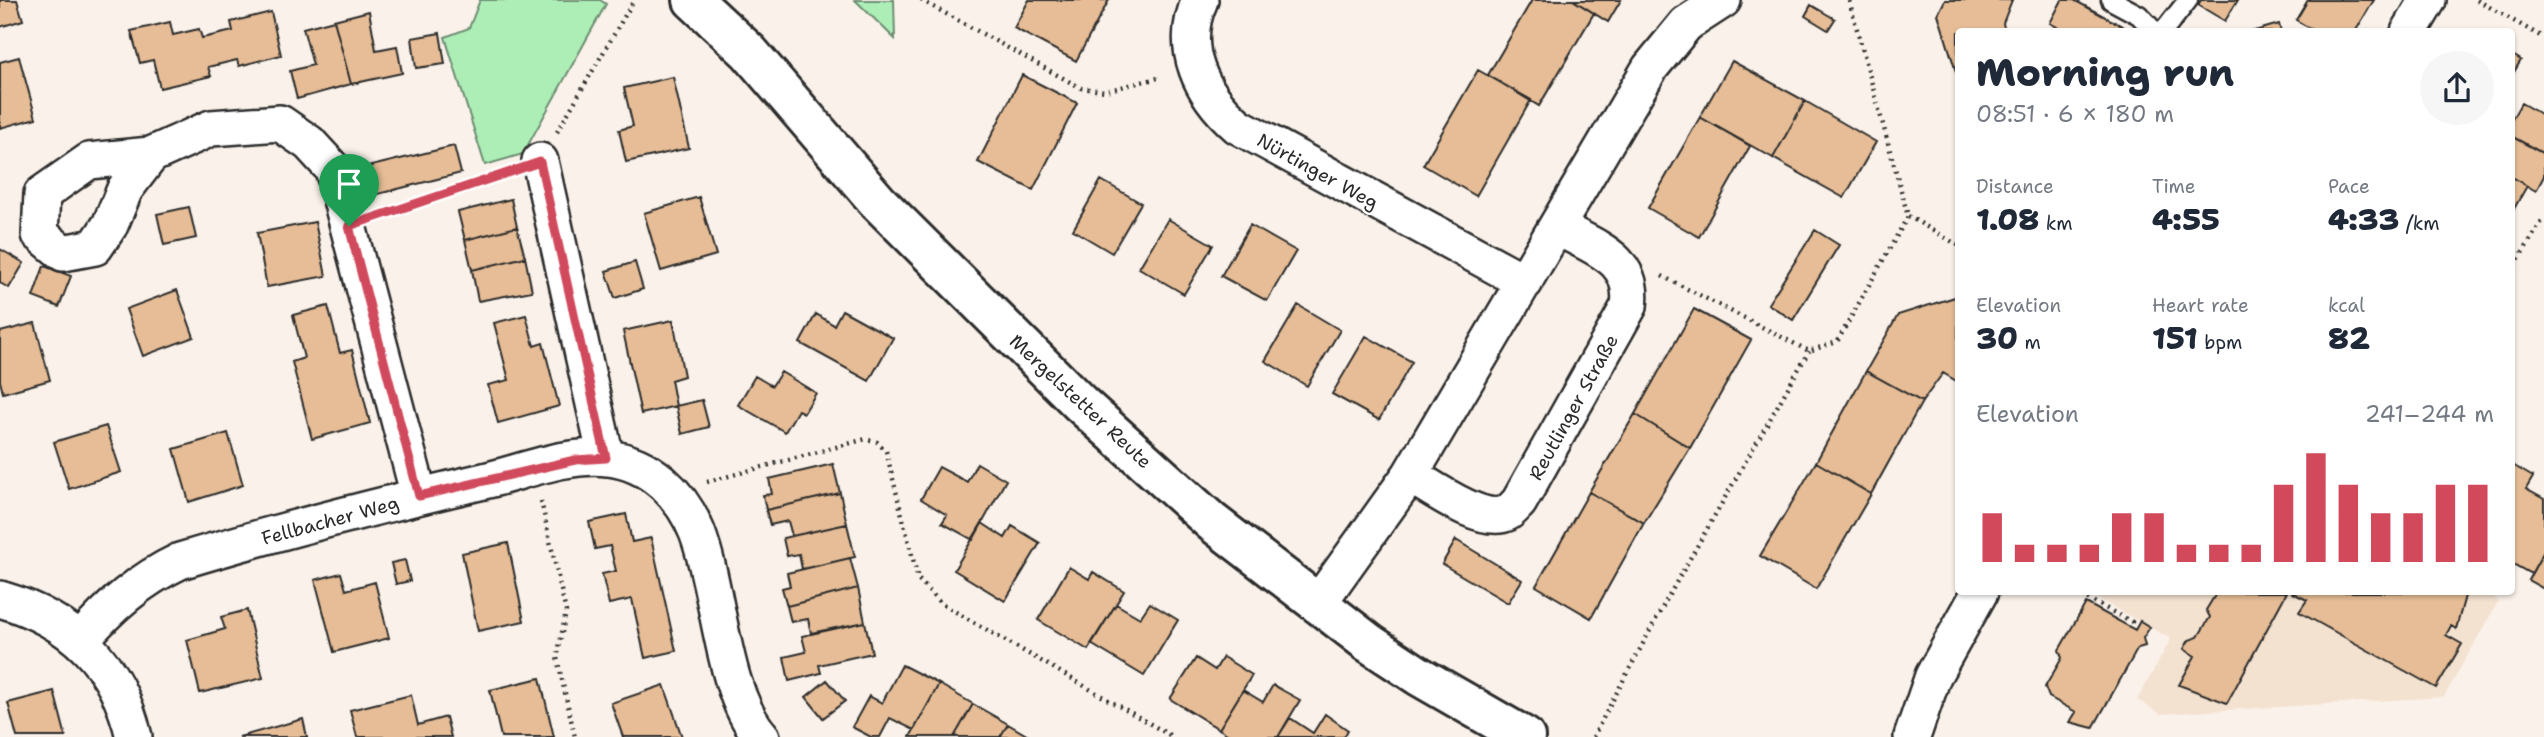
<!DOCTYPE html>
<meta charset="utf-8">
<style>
:root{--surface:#fff;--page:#f6f6f7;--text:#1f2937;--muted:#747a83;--accent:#d1495b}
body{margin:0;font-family:"Shantell Sans",sans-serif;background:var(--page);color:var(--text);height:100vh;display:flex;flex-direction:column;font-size:26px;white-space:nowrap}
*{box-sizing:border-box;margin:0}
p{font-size:23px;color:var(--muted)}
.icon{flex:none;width:38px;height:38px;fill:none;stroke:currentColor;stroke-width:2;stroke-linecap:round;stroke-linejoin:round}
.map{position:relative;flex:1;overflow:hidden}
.side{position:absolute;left:1955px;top:28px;width:560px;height:567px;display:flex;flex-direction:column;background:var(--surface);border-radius:7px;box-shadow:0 2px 5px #0004}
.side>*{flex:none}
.pin{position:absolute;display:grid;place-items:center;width:60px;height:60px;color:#fff;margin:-72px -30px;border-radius:50% 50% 50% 0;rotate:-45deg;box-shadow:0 0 7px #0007}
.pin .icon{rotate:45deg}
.round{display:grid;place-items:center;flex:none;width:74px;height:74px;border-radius:37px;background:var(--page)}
.overview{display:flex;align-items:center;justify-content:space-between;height:119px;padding:0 21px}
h1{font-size:38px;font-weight:800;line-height:52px}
.metrics{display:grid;grid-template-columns:repeat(3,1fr);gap:10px;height:119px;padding:7px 21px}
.metrics div{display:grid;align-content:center}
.metrics b{font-size:30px;font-weight:800}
.metrics small{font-size:19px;font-weight:400}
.metrics p{font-size:19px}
.chart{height:196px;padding:14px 21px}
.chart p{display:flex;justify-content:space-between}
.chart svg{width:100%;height:126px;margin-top:7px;stroke:var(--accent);stroke-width:6}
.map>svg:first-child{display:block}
.built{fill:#f4e2d1}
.green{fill:#adeeb7;stroke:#6c8c71;stroke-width:2}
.building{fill:#e6bd96;stroke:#2b2b2b;stroke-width:2}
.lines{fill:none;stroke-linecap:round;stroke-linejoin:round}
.lane-casing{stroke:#2b2b2b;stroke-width:23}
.street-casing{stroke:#2b2b2b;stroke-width:40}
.secondary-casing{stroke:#2b2b2b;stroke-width:44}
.path{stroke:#2b2b2b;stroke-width:4.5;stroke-dasharray:2 5;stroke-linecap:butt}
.lane{stroke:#fff;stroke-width:18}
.street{stroke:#fff;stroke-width:35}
.secondary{stroke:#fff;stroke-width:38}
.route-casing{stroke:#fff;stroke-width:14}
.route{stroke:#d1495b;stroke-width:9}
.labels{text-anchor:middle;stroke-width:5;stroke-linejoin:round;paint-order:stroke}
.street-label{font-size:19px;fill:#2b2b2b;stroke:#fff}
</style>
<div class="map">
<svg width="2544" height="737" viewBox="0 0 2544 737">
<rect width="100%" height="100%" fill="#faf2ea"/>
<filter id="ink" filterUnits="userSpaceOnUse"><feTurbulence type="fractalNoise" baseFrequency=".0143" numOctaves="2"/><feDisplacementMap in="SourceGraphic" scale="14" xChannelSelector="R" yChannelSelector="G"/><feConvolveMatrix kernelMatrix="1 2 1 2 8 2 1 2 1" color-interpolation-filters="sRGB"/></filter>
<g filter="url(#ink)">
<!-- built -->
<path class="built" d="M2086,592H2487L2498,602L2444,697L2161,714L2137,700L2171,639Z"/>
<!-- green -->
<path class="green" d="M480,0H600L606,4L523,154L485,165L445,37L469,28Z
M855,0H894L895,39Z"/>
<!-- building -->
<path class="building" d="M0,0H17L23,20L0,27Z
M1029,0H1109L1076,61L1014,28Z
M1532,0H1573L1594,13L1539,106L1488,75Z
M1573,0H1621L1608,22Z
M1945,0H2012L2003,23L2005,32H1958V78L1938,14Z
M2062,0H2074L2133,32H2066L2050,23Z
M2201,0H2238L2225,21L2198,5Z
M2308,0H2374L2355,32H2316L2296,20Z
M1811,5L1835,19L1828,30L1805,16Z
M369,11L376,50L397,46L402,73L351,84L334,20Z
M271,12L281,55L239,66L237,60L208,67L211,76L160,88L153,60L140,63L131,31L170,22L173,35L199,29L202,38L233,31L231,22Z
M334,20L351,84L297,99L290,71L313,65L303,28Z
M2279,24L2281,32H2251Z
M440,33L445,64L416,68L412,38Z
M2511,54L2521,60L2511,77Z
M19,57L36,118L0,128V62Z
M1732,61L1805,101L1773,158L1700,117Z
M1478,70L1531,100L1476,196L1423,165Z
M1022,75L1077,103L1033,190L978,162Z
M673,77L689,148L626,162L619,130L633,126L624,88Z
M1805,101L1876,142L1844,198L1773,158Z
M2521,103L2544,116V154L2511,136V121Z
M1700,117L1750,146L1699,237L1648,208Z
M2511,136L2544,154V176L2536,191L2511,177Z
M454,146L461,173L366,197L359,169Z
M2511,177L2527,186L2511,214Z
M1101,180L1141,203L1112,253L1073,230Z
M699,197L716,255L661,271L644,213Z
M511,199L517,227L465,240L458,212Z
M189,207L196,238L164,245L157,214Z
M1168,219L1213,245L1184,294L1139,268Z
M315,222L326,276L267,287L257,233Z
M1250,225L1296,251L1267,301L1221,276Z
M517,227L525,257L472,270L465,240Z
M1815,230L1839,245L1793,320L1768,304Z
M0,249L24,263L9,288L0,283Z
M525,257L532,291L478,301L472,270Z
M635,262L643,289L615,298L606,271Z
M44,266L71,276L59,307L33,297Z
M177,290L194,337L143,356L126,309Z
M1955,297L1958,300V382L1943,373L1922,402L1866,371L1898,315Z
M1298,305L1340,330L1307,386L1265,361Z
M328,306L340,353L352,350L370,423L312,439L292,362L304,358L293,315Z
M1694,309L1751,340L1690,448L1635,414Z
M842,310L893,338L869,381L800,343L816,314L834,325Z
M526,315L534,346L543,343L559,406L498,423L488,385L509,380L494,323Z
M673,320L684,376L671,380L676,406L641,414L623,331Z
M35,323L50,380L3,393L0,381V332Z
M1366,336L1412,362L1379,420L1332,394Z
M1866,371L1922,402L1871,494L1816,462Z
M781,372L816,393L804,413L798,410L785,432L738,405L755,376L772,386Z
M702,400L709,427L682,434L676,406Z
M1635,414L1690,448L1644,523L1589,492Z
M106,426L121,472L69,489L54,442Z
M228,433L243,485L189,502L174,449Z
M1816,462L1871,494L1816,589L1760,556Z
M977,463L1006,480L973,540L942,523L947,515L921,499L939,467L967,482Z
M833,464L840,493L766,510L763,495L772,494L769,479Z
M2511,464L2533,477L2526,489L2544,499V551L2531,574L2511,563Z
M1589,492L1644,523L1591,618L1536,586Z
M840,493L847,524L792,536L788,521L770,525L766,510Z
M626,514L632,542L651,538L676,651L645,658L632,599L609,604L602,574L616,571L610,546L595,549L589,522Z
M982,523L1005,538L1012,526L1040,543L1005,601L954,570Z
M847,524L855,557L802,569L799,554L787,556L783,538Z
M1456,540L1522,580L1508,603L1442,564Z
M508,543L524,621L478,631L462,553Z
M2544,551V589L2528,580Z
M850,558L858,588L787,606L782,588L790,586L787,573Z
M405,560L410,581L396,584L391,563Z
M1069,567L1089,579L1093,572L1124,591L1088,650L1038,620Z
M341,573L346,590L375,582L389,638L334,652L315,580Z
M858,588L865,622L811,633L808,619L791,622L787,606Z
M2217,592H2287L2227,703L2179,685L2195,656L2184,649L2189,640L2198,637L2210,617L2206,610Z
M2291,592H2466L2456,629L2451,626L2446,635L2462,644L2436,688L2299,612L2307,600Z
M1150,603L1178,620L1144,676L1091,644L1116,604L1140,618Z
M2086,603L2135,630L2140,621L2150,627L2143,638L2145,646L2138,648L2093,728L2070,722L2076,712L2049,697L2045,687L2062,658L2059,650Z
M247,610L263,678L200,693L187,640L225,629L221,617Z
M865,622L872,653L819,665L821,673L789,681L784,657L806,652L802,636Z
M1223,657L1252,675L1219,729L1170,699L1196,658L1215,670Z
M902,665L939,684L914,730L890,718L880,737H871L852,727L869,696L882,703Z
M540,678L554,737H501L490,690Z
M827,680L845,701L823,718L806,697Z
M939,684L973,704L954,737H910Z
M664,685L682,737H623L611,703Z
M1273,685L1300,700L1278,737H1232L1219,729L1243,690L1263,702Z
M54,691L66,737H17L8,703Z
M411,695L418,725L446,717L451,737H357L350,710Z
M973,704L1008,724L1000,737H954Z
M1325,714L1348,730L1344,737H1278L1290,718L1313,733Z
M303,719L307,737H239Z
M1008,724L1030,737H1000Z"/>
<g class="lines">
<defs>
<path id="lane" d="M2111,0L2139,15L2155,32
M2163,32L2188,0"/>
<path id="street" d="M1200,0C1178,48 1201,94 1238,126L1525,282
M2409,32L2428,0
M151,155L125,189L110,225L95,247L63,253L40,234L42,194L89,161L151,155L211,128L280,123L309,143L333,169L419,496
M540,161L606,458
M1410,475C1431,487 1482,525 1507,513C1511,511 1516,505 1519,502L1629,306C1636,258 1593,247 1557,227
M0,599C72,620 117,663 134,737
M1317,605L1410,475L1650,68L1686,24L1723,0
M81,640C110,606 140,580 180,561C282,530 385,504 488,480C525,471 569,453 608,458C650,463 681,493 697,532C720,591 721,692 762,737
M1912,737L1933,676L1980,592"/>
<path id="secondary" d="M693,0L749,52L878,202L1081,404L1212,522L1369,643L1419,676L1525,737"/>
</defs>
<!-- lane casing -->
<use href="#lane" class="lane-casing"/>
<!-- street casing -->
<use href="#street" class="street-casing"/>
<!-- secondary casing -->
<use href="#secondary" class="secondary-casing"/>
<!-- path -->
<path class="path" d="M921,0L1081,88L1105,91L1162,77
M2477,0L2544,38
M557,132L634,0
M380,215L507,172
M1908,216L1958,245
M2511,271L2544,218
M1662,276L1809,351L1837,342L1908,216L1849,0
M707,482L866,439L877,442L886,451L918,579L942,604L1173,737
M541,501L566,612L557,658L575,737
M2075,592L2132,622L2129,627
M1593,737L1668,597L1809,351"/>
<!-- lane -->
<use href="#lane" class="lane"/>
<!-- street -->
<use href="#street" class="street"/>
<!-- secondary -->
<use href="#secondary" class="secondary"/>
</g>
</g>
<g class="lines" filter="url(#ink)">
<defs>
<path id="route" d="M540,162L606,458L575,460L419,496L349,226Z"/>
</defs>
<!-- route casing -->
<use href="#route" class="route-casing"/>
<!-- route -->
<use href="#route" class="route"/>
</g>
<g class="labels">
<!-- street labels -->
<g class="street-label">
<text transform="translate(1318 171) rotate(29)" y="7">Nürtinger Weg</text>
<text transform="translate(1081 401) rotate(43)" y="7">Mergelstetter Reute</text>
<text transform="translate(1573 407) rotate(-61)" y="7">Reutlinger Straße</text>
<text transform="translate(330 520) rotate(-15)" y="7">Fellbacher Weg</text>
</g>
</g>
</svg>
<div class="pin" style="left:349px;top:226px;background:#1e9e55"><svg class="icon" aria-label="arrive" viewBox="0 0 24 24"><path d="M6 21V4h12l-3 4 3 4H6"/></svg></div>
<section class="side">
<div class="overview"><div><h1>Morning run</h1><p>08:51 · 6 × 180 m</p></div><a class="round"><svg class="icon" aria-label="share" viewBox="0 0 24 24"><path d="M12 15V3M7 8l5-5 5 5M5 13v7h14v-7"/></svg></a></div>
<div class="metrics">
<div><p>Distance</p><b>1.08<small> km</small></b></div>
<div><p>Time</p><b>4:55</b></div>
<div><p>Pace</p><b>4:33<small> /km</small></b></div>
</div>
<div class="metrics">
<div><p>Elevation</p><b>30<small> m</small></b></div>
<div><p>Heart rate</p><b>151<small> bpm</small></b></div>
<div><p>kcal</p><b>82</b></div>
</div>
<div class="chart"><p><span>Elevation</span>241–244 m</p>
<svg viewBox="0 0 160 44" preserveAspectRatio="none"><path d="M5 44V27M15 44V38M25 44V38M35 44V38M45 44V27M55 44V27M65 44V38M75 44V38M85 44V38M95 44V17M105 44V6M115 44V17M125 44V27M135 44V27M145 44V17M155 44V17"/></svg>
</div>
</section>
</div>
